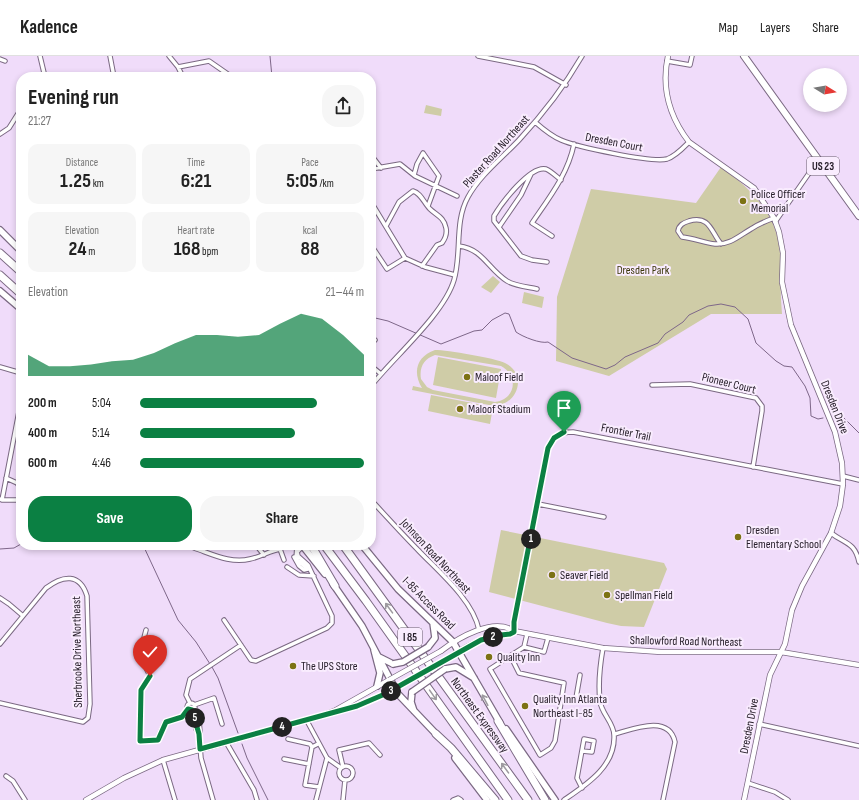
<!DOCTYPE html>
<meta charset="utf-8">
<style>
:root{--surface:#fff;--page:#f6f6f6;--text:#222;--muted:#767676;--line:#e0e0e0;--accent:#0b8043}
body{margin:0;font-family:"Sofia Sans Condensed",sans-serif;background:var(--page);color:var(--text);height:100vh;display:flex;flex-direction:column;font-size:15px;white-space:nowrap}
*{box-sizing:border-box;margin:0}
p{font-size:13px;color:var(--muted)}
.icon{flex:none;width:22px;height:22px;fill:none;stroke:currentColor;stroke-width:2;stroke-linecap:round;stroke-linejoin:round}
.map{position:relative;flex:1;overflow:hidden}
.panel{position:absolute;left:16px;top:16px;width:360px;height:478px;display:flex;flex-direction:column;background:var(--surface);border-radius:16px;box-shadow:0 2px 6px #0003}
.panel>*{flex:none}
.needle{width:26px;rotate:101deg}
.buttons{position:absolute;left:803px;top:12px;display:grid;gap:8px}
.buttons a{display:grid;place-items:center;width:44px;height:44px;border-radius:50%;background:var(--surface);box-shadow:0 2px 6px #0003;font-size:20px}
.pin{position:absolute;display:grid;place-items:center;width:34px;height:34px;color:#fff;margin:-41px -17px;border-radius:50% 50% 50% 0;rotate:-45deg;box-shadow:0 0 4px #0007}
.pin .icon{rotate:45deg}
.km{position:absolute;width:20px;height:20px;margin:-10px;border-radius:50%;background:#222;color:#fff;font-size:11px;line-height:20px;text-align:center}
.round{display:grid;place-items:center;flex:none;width:42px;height:42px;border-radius:16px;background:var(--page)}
.headline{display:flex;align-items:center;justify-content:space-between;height:68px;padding:0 12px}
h1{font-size:22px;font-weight:700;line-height:30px}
.figures{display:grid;grid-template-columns:repeat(3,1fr);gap:6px;height:68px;padding:4px 12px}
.figures div{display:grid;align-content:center;border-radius:10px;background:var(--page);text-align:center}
.figures b{font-size:20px;font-weight:700}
.figures small{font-size:11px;font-weight:400}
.figures p{font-size:11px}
.chart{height:112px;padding:8px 12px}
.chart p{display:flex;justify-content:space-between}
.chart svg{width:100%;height:72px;margin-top:4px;fill:var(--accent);opacity:.7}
.primary-button{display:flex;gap:8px;margin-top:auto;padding:8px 12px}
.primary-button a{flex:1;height:46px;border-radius:16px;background:var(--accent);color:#fff;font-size:16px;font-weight:700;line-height:46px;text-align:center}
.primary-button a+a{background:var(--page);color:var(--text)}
ul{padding:0 12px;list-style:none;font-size:13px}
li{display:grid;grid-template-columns:64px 48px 1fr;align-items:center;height:30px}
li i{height:10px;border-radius:5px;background:var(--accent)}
header{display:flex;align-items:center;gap:24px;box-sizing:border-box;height:56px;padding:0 20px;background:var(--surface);border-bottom:1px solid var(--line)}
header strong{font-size:19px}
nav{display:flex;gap:22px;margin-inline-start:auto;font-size:14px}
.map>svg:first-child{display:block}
.green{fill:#cfcca7;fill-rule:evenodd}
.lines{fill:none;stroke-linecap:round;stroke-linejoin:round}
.stream{stroke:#7e6789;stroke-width:1}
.minor-casing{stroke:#7b6983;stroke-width:5.5}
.tertiary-casing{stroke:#7b6983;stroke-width:6}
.secondary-casing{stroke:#7b6983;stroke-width:8}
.primary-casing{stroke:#7b6983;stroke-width:8}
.motorway-casing{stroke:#7b6983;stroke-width:9}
.minor{stroke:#fff;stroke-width:3.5}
.tertiary{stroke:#fff;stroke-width:4.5}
.secondary{stroke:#fff;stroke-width:5.5}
.primary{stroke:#fff;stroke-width:6}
.motorway{stroke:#fff;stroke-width:7}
.tertiary-bridge-casing{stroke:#7b6983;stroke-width:6;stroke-linecap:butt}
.secondary-bridge-casing{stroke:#7b6983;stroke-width:8;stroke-linecap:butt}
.tertiary-bridge{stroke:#fff;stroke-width:4.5}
.secondary-bridge{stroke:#fff;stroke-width:5.5}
.oneway{stroke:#9e9ba0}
.route-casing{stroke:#fff;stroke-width:8}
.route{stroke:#0b8043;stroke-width:5}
.poi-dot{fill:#7c7214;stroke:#f9ecfe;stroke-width:1.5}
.labels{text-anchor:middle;stroke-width:4;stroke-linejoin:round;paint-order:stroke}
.shield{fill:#f9ecfe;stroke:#675d6a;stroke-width:1}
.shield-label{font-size:11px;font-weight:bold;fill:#28202b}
.street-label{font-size:12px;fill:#28202b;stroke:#f9ecfe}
.poi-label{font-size:12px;fill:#28202b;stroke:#f9ecfe;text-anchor:start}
.park-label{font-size:12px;fill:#3b360a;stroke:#f9ecfe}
</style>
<header>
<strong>Kadence</strong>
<nav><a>Map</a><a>Layers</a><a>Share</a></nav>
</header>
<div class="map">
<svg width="859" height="744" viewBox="0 0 859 744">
<rect width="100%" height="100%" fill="#f0dcfa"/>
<!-- green -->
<path class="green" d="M426,49L442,53L441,60L424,57Z
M721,111C751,133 777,157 780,197C781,217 780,238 782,258H711L609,320L556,305L557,241L591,133L696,147Z
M493,220L500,226L491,237L481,231Z
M524,236L544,241L542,252L522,247Z
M435,294C447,294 495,302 505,307C528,318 518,349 494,350L412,334L413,330L422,332C412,316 417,300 435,294ZM435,299L501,310C519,320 516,343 495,346L433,334L427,331L421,323C419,311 424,303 435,299Z
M438,301L501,313L496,342L433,329Z
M431,339L493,351L490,368L428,355Z
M501,474L664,507L667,513L644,571L621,570L607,567L489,536Z"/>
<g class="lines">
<!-- stream -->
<path class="stream" d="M270,0L272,21
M371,261L388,265L441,288L474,275L482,274L492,264L505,257L509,258L516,276C523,281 541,288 548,286L572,302L606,313L615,309L625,301L658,287L665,278L683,266L689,259L708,250L721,248L735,251L748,263L756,287L776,305L784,310L792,311L805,330L810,342L811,360L818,363L823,362
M834,358L844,362L859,377
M143,489L178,564L196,586L210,608
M0,493L14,492L21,488
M212,611L218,622L238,677
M242,688L247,702L268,744"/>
<defs>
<path id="minor" d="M40,0L45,21
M110,0L114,21
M169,0L178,11L183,21
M478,0L534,11L566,29
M0,3L5,5
M667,5L690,9L692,0
M178,11L209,5L232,21
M535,66C543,73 551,80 561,84C577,91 652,107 667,103C676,100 683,92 689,86
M0,78L9,72L21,53
M371,99L381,112
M371,113L400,108L415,120L457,140
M414,119L417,108L423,97L439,120L428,150
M371,146L405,202L425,211L455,219
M775,166L819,103
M386,170L399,146L413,135C421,137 424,147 430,153C436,159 444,161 446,172C447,177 445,183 442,187L437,189L422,210
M499,171L521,139L531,118
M552,180L532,167C549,142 568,118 574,88
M721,188C711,176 710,159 689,165C683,167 679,169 678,175L682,181C694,182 704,187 715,188C730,189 739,180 751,173C758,168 766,165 774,162
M371,189L387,213L405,202
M459,190C483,193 488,213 507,225C515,230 528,231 537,233
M547,206L532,204L521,200L494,165V160C501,148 530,109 546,113C551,115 557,121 561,124
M371,288L375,284
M371,310L381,318
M0,311L21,317
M652,329L690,328L756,342L762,350V355L753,411
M371,330C394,301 444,258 454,224C462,197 454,166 468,141C480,119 502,102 519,84C543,58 564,31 582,0
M843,420L859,424
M6,422L17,427L20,431
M0,443L2,444L21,345
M2,444H21
M371,444C387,461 402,478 418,494C438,515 473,544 479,574
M18,445L21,431
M538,448L604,461
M831,477C845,488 855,486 859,506
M256,489L264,499
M297,489L296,503L308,513
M194,492C212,498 231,508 250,503C261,501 269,495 280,493L284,504
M294,501L299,510L304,514L308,513
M287,511L299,519L314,520
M0,542L9,548L22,559
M224,564L251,604L256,605L327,572L332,567V560L308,509L298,500L297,496L303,490
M146,574C141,591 141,604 150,620L141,634L140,685L157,684L165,666L182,661L188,653
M514,575V566L548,392C553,380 560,376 573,376L843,428
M527,578L524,591L544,596L548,582
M0,588L46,532C63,519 80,517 87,540L90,648L88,662L83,666L0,647
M511,601L519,617L564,627L555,685L551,692L540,699L490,613L524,591
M580,619L576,642L600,646
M190,647L186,639L190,623L241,589
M187 651a4 4 0 1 1 8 0a4 4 0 1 1-8 0Z
M194,649L214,642L222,668
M192,655L199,678L201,702L213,744
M194,659L199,662L200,677
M194,660L196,673L199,677
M307,665L327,702L341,712
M759,668L859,690
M615,678C633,673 669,658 675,686L663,744
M288,683L310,688L312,691
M226,686L254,734L257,744
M318,688L312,691L305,729L319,731
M284,703L309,708
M163,704L175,744
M339 717a7 7 0 1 1 14 0a7 7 0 1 1-14 0Z
M343,711L339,694L369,687L380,699
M6,720L13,725L25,744
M748,727L775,736L788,744
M582,732L577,722L584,683L594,685L592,696L582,695
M316,744L327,702
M343,744L345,724
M453,744L458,742L461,744
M564,744C586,729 616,710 614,679C614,667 601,657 600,645C598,628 600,609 603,592"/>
<path id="tertiary" d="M668,0C661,32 669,60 689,86L754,132L774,162L779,176L783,197L782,226L791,269L835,376L842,407L843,428L840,450L831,477L802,530L792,554L785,588L770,619L744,744
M441,595C458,582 493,561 514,575L603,592L661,596H781L859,609
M445,604C456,597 468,589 481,584C491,580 506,581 514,575
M337,655L357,650L395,633
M86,744L124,722L163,704L321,660L334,655L389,624"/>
<path id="secondary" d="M0,174L21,195
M0,235L21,253
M302,489L325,518
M362,489L398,533L453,586L500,667
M333,528L362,570L398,638L438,680
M428,591L435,582L433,567
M374,594L380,617L377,630
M379,601L393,608
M445,613L456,611L474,622
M412,636L411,646L414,655
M506,673L555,744
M455,702L487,744"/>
<path id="primary" d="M744,0L859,160"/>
<path id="motorway" d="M0,197L21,216
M0,219L21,238
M311,489L335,530
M324,489L366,545L508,744
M343,489L528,744
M498,665L545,744
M436,678L451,692L495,744"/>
</defs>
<!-- minor casing -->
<use href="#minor" class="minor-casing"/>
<!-- tertiary casing -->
<use href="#tertiary" class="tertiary-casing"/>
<!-- secondary casing -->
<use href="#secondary" class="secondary-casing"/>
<!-- primary casing -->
<use href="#primary" class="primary-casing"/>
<!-- motorway casing -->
<use href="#motorway" class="motorway-casing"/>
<!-- minor -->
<use href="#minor" class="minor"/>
<!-- tertiary -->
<use href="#tertiary" class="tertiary"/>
<!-- secondary -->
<use href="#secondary" class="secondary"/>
<!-- primary -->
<use href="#primary" class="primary"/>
<!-- motorway -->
<use href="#motorway" class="motorway"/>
<defs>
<path id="tertiary-bridge" d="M389,624L441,595
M395,633L445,604"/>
<path id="secondary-bridge" d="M393,608L403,606L428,591
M412,636L445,613"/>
</defs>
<!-- tertiary-bridge casing -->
<use href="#tertiary-bridge" class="tertiary-bridge-casing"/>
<!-- secondary-bridge casing -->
<use href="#secondary-bridge" class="secondary-bridge-casing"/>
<!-- tertiary-bridge -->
<use href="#tertiary-bridge" class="tertiary-bridge"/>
<!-- secondary-bridge -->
<use href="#secondary-bridge" class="secondary-bridge"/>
</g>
<!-- one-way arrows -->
<defs><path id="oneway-shaft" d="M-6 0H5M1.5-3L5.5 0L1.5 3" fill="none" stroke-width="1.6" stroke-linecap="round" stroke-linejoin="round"/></defs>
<g class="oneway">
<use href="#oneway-shaft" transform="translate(389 552) rotate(-126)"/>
<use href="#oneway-shaft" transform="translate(433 639) rotate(55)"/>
<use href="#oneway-shaft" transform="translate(485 644) rotate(-118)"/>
<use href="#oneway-shaft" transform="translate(505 712) rotate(-126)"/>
</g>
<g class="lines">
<defs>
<path id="route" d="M150,620L141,634L140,685L158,684L166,666L182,661L188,653L192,654L199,678L200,693L357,650L385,638L481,584L501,579L510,578L514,576V566L548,392L554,382L564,376"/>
</defs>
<!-- route casing -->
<use href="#route" class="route-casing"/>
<!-- route -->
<use href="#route" class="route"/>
</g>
<!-- markers -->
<g class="poi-dot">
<circle cx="743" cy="145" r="4"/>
<circle cx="467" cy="321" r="4"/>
<circle cx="460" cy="353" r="4"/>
<circle cx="738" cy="481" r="4"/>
<circle cx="552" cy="519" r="4"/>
<circle cx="607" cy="539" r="4"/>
<circle cx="489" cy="601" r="4"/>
<circle cx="293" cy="610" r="4"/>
<circle cx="525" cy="650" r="4"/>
</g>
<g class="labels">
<!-- shield labels -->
<g class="shield">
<rect x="807" y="101" width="32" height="18" rx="3"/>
<rect x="398" y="572" width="24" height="18" rx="3"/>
</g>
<g class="shield-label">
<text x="823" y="114">US 23</text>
<text x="410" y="585">I 85</text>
</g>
<!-- street labels -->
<g class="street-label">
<text transform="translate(614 86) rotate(11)" y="4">Dresden Court</text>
<text transform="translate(496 95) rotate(-48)" y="4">Plaster Road Northeast</text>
<text transform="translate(729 327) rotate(14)" y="4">Pioneer Court</text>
<text transform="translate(835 351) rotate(68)" y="4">Dresden Drive</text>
<text transform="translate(626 376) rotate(11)" y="4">Frontier Trail</text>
<text transform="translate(436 500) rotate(47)" y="4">Johnson Road Northeast</text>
<text transform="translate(429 547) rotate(45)" y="4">I-85 Access Road</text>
<text transform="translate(686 585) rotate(1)" y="4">Shallowford Road Northeast</text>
<text transform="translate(77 596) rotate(-91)" y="4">Sherbrooke Drive Northeast</text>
<text transform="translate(480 659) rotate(54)" y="4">Northeast Expressway</text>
<text transform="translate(749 670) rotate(-79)" y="4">Dresden Drive</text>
</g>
<!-- poi labels -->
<g class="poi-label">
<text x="751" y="142">Police Officer<tspan x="751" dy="14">Memorial</tspan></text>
<text x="475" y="325">Maloof Field</text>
<text x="468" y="357">Maloof Stadium</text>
<text x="746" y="478">Dresden<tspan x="746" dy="14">Elementary School</tspan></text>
<text x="560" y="523">Seaver Field</text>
<text x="615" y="543">Spellman Field</text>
<text x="497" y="605">Quality Inn</text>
<text x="301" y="614">The UPS Store</text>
<text x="533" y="647">Quality Inn Atlanta<tspan x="533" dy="14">Northeast I-85</tspan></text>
</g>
<!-- park labels -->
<g class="park-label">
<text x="643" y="218">Dresden Park</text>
</g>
</g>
</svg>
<div class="buttons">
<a><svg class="needle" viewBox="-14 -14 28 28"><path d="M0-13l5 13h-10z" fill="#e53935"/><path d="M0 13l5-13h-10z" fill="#767676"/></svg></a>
</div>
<div class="pin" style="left:564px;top:376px;background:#1e9e55"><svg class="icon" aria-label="arrive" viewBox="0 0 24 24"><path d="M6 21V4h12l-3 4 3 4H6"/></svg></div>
<div class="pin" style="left:150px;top:620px;background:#d93025"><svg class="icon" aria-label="check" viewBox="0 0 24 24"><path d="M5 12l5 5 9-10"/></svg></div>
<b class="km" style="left:531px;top:483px">1</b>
<b class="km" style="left:493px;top:581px">2</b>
<b class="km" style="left:391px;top:635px">3</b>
<b class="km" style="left:282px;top:671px">4</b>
<b class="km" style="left:195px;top:662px">5</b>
<section class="panel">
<div class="headline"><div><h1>Evening run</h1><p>21:27</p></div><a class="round"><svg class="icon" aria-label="share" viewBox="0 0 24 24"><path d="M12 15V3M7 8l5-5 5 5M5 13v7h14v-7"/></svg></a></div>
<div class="figures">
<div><p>Distance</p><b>1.25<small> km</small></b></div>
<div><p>Time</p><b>6:21</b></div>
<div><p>Pace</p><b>5:05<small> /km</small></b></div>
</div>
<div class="figures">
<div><p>Elevation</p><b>24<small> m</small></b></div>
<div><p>Heart rate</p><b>168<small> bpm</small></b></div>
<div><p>kcal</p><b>88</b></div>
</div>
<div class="chart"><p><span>Elevation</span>21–44 m</p>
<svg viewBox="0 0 160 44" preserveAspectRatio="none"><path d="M0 44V31L10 38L20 38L30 37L40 35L50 34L60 30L70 24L80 19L90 19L100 20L110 19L120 12L130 6L140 9L150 19L160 31V44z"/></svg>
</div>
<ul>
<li><b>200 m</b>5:04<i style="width:79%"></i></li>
<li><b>400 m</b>5:14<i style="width:69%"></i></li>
<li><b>600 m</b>4:46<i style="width:100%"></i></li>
</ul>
<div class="primary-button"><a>Save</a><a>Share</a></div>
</section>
</div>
